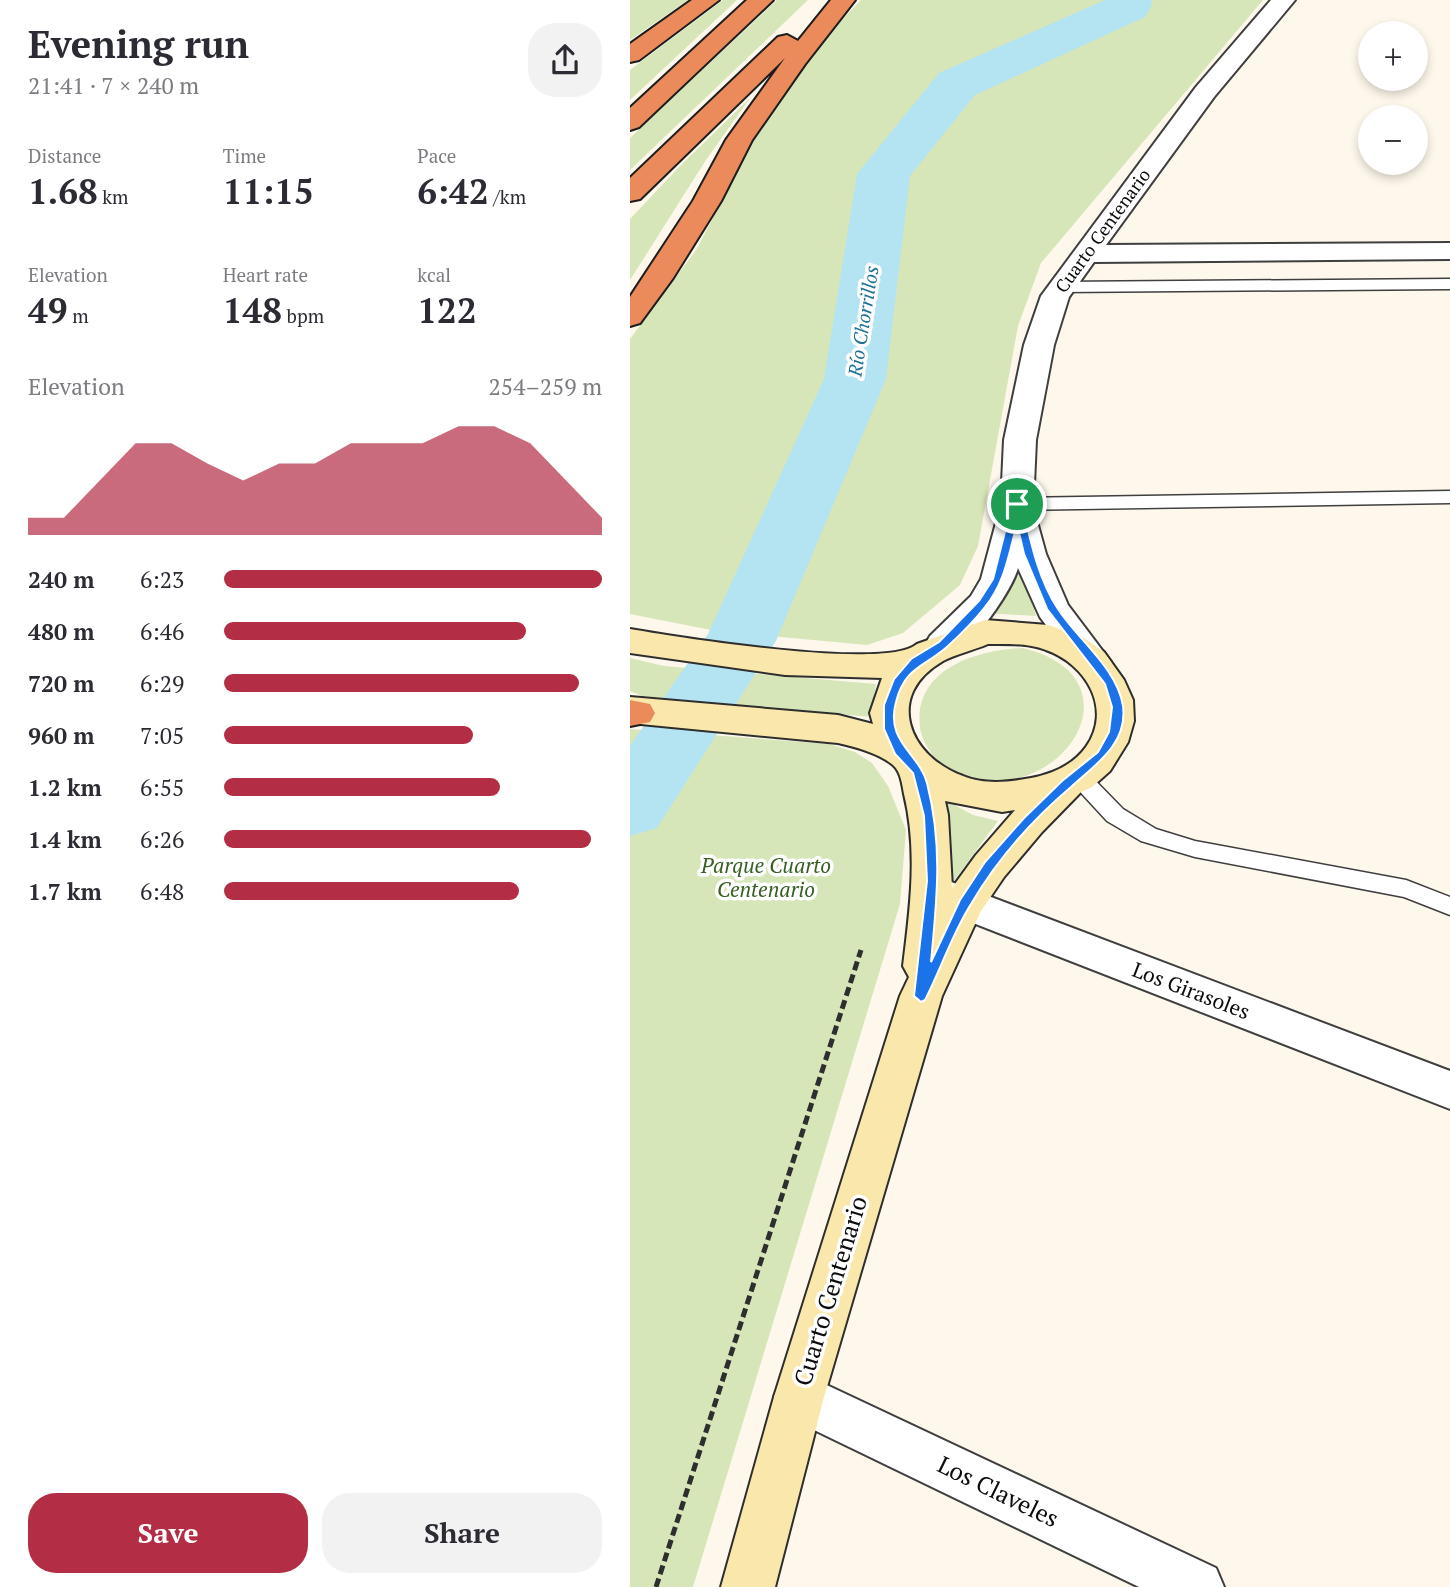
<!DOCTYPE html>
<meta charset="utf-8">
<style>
:root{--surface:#fff;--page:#f2f2f3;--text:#2b2b33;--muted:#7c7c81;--accent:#b32d45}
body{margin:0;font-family:"PT Serif",serif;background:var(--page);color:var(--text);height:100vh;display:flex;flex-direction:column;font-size:26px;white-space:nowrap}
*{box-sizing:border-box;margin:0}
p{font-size:23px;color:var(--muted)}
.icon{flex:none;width:38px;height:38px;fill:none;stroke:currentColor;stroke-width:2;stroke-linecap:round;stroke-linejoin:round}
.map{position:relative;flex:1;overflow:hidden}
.drawer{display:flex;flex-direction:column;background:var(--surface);width:630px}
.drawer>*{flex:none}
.controls{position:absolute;left:728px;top:21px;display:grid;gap:14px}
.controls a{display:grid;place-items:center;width:70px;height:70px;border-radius:50%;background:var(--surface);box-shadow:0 4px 10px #0003;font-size:35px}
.pin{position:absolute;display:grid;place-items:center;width:60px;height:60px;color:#fff;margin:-30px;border:4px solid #fff;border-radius:50%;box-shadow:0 2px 7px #0007}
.round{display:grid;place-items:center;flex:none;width:74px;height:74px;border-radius:28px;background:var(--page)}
.head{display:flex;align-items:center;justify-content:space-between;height:119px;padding:0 28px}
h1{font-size:38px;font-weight:700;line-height:52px}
.metrics{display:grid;grid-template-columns:repeat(3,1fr);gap:10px;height:119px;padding:7px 28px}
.metrics div{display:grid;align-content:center}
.metrics b{font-size:35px;font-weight:700}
.metrics small{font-size:19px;font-weight:400}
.metrics p{font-size:19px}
.chart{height:196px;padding:14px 28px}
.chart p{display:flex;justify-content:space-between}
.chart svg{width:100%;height:126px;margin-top:7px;fill:var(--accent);opacity:.7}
.action{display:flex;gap:14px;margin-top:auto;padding:14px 28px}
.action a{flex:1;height:80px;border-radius:28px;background:var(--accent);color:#fff;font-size:28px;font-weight:700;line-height:80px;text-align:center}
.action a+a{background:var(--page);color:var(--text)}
ul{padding:0 28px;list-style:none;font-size:23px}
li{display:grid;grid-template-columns:112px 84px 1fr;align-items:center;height:52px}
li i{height:18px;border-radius:9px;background:var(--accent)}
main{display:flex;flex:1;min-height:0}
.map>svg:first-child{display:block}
.green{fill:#d6e6b8}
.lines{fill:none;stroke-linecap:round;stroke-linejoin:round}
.river{fill:#b4e3f2;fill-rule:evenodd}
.lane-casing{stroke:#3f3f3f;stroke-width:3}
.street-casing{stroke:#3f3f3f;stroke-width:4}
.secondary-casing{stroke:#2e2e2e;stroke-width:4}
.highway-casing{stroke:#1d1d1d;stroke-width:4}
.path{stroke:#2e2e2e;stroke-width:5;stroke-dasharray:9 4.5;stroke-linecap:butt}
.lane{fill:#fff;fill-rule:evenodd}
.street{fill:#fff;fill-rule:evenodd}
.secondary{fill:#fae7ab;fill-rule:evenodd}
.highway{fill:#eb8b5c;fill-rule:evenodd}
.route{fill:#1a73e8;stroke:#fff;stroke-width:2;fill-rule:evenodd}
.labels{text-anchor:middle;stroke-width:7;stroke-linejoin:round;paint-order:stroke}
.far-street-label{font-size:18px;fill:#0c0c0c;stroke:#fff}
.far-water-label{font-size:19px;font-style:italic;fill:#1d7195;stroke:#fff}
.park-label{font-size:21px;font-style:italic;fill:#365f21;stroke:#fff}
.street-label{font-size:21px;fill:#0c0c0c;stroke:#fff}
.near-street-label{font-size:24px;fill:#0c0c0c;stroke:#fff}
</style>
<main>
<section class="drawer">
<div class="head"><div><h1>Evening run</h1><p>21:41 · 7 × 240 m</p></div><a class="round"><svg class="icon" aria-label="share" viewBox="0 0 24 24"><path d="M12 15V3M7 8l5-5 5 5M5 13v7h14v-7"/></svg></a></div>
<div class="metrics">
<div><p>Distance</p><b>1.68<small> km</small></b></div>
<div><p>Time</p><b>11:15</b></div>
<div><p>Pace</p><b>6:42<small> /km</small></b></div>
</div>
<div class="metrics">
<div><p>Elevation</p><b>49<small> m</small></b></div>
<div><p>Heart rate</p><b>148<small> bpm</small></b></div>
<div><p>kcal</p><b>122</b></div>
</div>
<div class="chart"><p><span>Elevation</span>254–259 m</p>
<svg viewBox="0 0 160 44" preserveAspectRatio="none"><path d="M0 44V38L10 38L20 25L30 12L40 12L50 19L60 25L70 19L80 19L90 12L100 12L110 12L120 6L130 6L140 12L150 25L160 38V44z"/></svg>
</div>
<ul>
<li><b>240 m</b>6:23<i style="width:100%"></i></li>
<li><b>480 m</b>6:46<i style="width:80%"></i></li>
<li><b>720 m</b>6:29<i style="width:94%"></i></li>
<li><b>960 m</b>7:05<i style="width:66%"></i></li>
<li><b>1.2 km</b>6:55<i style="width:73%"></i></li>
<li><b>1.4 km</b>6:26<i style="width:97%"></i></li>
<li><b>1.7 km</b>6:48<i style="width:78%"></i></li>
</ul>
<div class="action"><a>Save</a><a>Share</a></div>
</section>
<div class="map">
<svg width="820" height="1587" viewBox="0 0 820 1587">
<rect width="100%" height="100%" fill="#fef8ec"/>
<!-- green -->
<path class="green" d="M0,0H58L0,40Z
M93,0H107L0,100V70Z
M147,0H178L0,170V138Z
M231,0H633L411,263L388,326L348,546L330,585L273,633L237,645L86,631L0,614V339L66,250L125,139L166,78L206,26Z
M120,98L76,160L0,280V219L51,165Z
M390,562L406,616L355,613Z
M393,648C522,680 421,822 320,769C305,761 293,745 290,728C283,669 346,650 393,648Z
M0,658L34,666L246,684L241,717L12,696L0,691Z
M0,729L199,744L225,752L242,763L258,786L276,830L270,904L63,1587H0Z
M315,800L343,815L368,821L320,886Z"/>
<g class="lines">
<!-- river -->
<path class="river" d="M475,0H522L521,7L515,17L345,95L280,176L256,379L146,641L27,828L0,836V746L78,634L194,379L227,174L309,73Z"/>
<defs>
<path id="lane" d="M820,279V289L431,292L423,287L431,282Z
M820,491V503L387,510L378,504L387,498Z
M448,768L455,770L493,809L526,829L565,841L776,880L820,897V915L774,897L565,857L511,841L477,821L441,782L438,776L441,770Z"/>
<path id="street" d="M641,0H665L584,97L476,245L820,243V259L464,262L439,297L424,345L406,440L403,507L416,554L438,605L481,662L476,671L463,675L450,671L410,617L388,568C382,590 343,647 322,655C314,658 308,656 300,654L295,645L300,636L341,596L351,579L371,504L374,440L394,345L411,296L566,87Z
M303,875L820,1071V1109L289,902L283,891L289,880Z
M169,1372L586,1568L594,1587H509L151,1414L144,1397L151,1380Z"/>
<path id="secondary" d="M355,620L418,625L451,636L474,652L494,680L503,700L504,721L498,742L480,771L462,787L451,792L412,832L374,877L351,911L312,996L194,1397L145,1587H91L144,1397L270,996L279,977L273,966C280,909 288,851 274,794C272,784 271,772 263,765C249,753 225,747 208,743L0,723V697L208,715L243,724L240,713L252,678L155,675L0,653V629C47,637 256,671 287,644ZM358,644C377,644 398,643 416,650C456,664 483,709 456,747C443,765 422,774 401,778C379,782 355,785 333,776C278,756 254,695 313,661C326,654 344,650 358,644ZM315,801L372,812L385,810L346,855L322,888L318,815Z"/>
<path id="highway" d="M62,0H89L9,60L0,62V44Z
M117,0H143L9,127L0,130V108Z
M201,0H225L175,64L122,140L91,201L43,278L10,323L0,326V297L63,201L96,140L155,58L10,199L0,201V178L148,37L157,35L168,41Z
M0,700L20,704L25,713L20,722L0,726Z"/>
</defs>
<!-- lane casing -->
<use href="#lane" class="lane-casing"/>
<!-- street casing -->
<use href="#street" class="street-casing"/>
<!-- secondary casing -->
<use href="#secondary" class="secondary-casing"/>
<!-- highway casing -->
<use href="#highway" class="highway-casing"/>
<!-- path -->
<path class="path" d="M26,1587L231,950"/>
<!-- lane -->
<use href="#lane" class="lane"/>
<!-- street -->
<use href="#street" class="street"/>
<!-- secondary -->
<use href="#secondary" class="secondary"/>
<!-- highway -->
<use href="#highway" class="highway"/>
</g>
<!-- route -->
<path class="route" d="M387,501L392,504C400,539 408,579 428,609C448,640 487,668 493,706C498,744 465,765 441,787C402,820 367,860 341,904C322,934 311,969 295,1000L291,1002L284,996L297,881L294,816L283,773L265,754L254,729V705L264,679L281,659L309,642L349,601L363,579L382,504ZM387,524L394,554L417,609L475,684L482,707L479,732L468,752L432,781L394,818L355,862L330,900L301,962C307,899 313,845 297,783C289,753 255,742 266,702C275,666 295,667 318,646C331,634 344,621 355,607C375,583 379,553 387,524Z"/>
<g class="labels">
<!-- far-street labels -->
<g class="far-street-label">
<text transform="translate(473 231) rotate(-54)" y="6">Cuarto Centenario</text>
</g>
<!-- far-water labels -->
<g class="far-water-label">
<text transform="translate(233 321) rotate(-81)" y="7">Río Chorrillos</text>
</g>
<!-- park labels -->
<g class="park-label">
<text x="136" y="873">Parque Cuarto<tspan x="136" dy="24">Centenario</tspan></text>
</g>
<!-- street labels -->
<g class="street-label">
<text transform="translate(561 991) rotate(21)" y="7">Los Girasoles</text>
</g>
<!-- near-street labels -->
<g class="near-street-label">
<text transform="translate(201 1291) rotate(-73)" y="8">Cuarto Centenario</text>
<text transform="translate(368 1492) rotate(26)" y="8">Los Claveles</text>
</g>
</g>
</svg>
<div class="controls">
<a>+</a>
<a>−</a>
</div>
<div class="pin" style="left:387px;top:504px;background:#1e9e55"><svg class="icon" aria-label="arrive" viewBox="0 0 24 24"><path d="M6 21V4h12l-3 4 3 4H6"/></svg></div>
</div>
</main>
